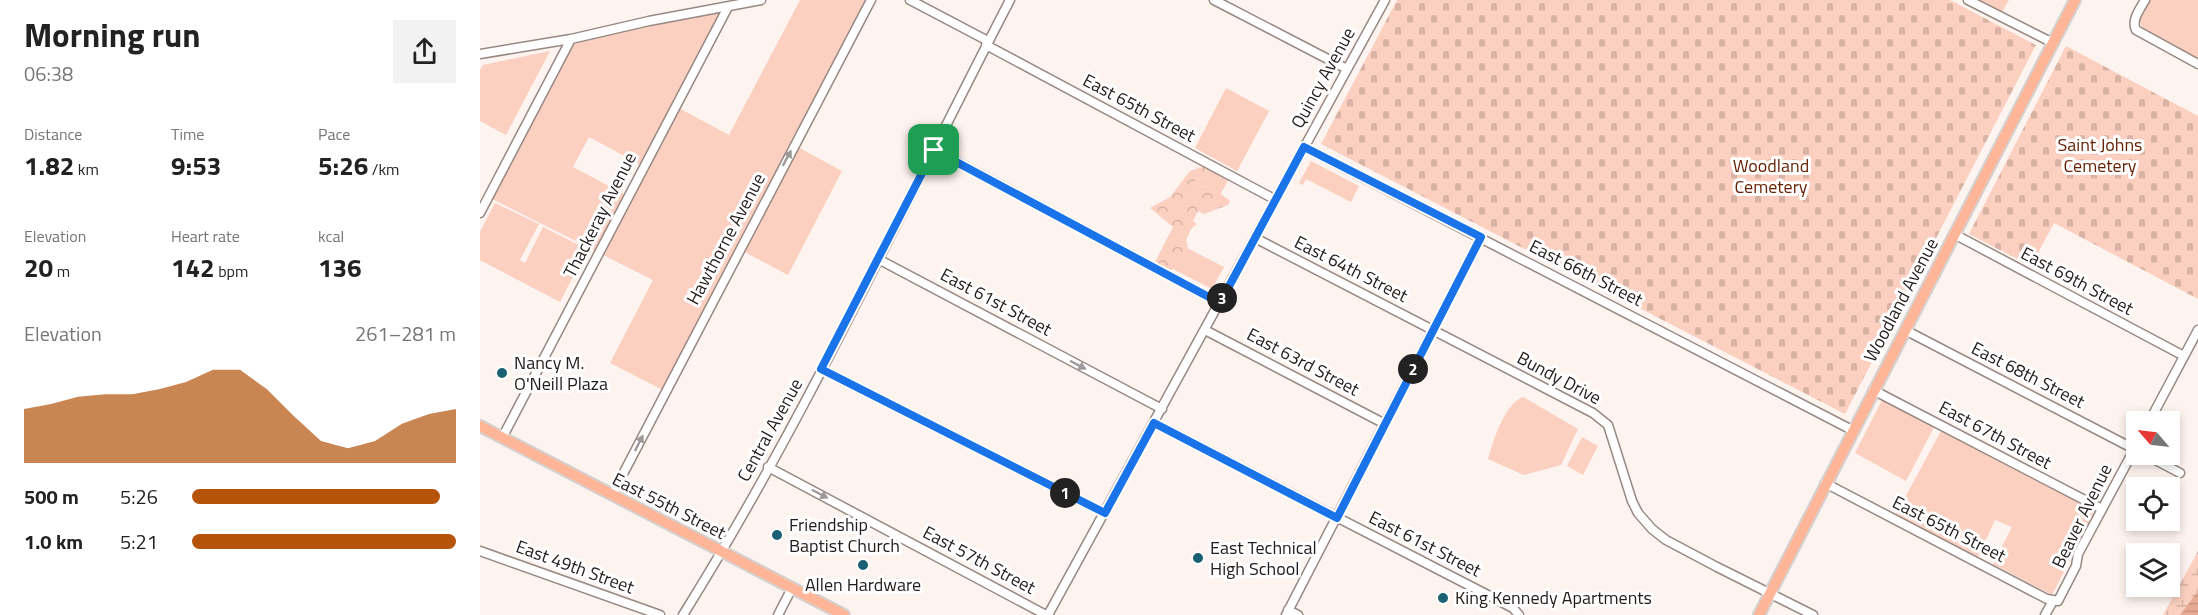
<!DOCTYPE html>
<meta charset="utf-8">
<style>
:root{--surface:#fff;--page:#f2f2f2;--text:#222;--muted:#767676;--accent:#b45309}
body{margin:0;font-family:"Titillium Web",sans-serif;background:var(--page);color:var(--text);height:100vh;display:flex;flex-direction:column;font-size:22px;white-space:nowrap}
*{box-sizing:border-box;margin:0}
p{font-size:20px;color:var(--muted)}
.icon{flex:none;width:33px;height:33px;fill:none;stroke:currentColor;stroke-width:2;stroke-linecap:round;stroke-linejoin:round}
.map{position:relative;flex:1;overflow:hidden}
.side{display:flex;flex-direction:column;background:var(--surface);width:480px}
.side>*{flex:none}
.needle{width:39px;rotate:298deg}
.controls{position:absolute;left:1646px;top:411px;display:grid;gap:12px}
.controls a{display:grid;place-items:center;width:54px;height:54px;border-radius:0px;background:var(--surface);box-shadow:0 3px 9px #0003;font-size:30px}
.pin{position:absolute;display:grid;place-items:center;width:51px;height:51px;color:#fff;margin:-26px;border-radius:12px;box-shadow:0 3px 9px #0006}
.km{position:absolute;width:30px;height:30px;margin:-15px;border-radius:50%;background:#222;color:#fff;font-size:16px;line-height:30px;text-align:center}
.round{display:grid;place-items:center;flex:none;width:63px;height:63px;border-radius:0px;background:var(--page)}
.headline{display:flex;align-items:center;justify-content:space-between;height:102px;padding:0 24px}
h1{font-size:33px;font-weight:700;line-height:45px}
.metrics{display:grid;grid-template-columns:repeat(3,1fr);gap:9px;height:102px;padding:6px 24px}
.metrics div{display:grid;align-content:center}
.metrics b{font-size:26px;font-weight:700}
.metrics small{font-size:16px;font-weight:400}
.metrics p{font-size:16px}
.chart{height:168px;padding:12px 24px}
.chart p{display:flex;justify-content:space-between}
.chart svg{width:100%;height:108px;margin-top:6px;fill:var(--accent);opacity:.7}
ul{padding:0 24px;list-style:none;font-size:20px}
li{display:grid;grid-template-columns:96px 72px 1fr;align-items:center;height:45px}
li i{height:15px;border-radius:8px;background:var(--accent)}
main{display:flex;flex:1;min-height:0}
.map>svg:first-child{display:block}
.grass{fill:#fbd0c1;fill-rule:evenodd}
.forest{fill:url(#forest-crowns)}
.wetland{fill:url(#wetland-marsh)}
.cemetery{fill:url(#cemetery-stones)}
.water{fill:url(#water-rules)}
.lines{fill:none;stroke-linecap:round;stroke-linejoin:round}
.minor-casing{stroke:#978882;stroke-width:11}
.major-casing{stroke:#d3d2d1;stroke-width:14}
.minor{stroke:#fff;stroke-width:8}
.major{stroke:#ffb598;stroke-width:10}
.oneway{fill:#9c9998}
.route-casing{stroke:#fff;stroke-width:12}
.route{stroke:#1a73e8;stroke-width:8}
.poi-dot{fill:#1b5f72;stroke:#fff;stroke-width:2}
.labels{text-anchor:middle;stroke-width:6;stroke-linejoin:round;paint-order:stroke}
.street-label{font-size:18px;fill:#221c1a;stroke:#fff}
.park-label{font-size:18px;fill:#651f00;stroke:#fff}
.poi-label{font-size:18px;fill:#221c1a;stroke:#fff;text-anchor:start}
</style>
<main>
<section class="side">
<div class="headline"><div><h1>Morning run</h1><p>06:38</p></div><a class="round"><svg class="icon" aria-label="share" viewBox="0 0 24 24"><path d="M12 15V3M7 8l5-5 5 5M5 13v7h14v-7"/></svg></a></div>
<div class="metrics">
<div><p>Distance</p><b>1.82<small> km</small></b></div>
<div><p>Time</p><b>9:53</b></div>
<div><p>Pace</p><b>5:26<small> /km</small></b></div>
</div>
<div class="metrics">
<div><p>Elevation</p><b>20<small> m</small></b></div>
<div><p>Heart rate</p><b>142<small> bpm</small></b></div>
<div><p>kcal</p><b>136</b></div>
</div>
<div class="chart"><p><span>Elevation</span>261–281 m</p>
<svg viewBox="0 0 160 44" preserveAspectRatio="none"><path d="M0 44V22L10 20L20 17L30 16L40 16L50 14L60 11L70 6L80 6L90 14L100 25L110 35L120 38L130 35L140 28L150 24L160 22V44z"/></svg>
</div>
<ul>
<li><b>500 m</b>5:26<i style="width:94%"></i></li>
<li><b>1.0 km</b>5:21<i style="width:100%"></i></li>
</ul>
</section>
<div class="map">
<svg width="1718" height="615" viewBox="0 0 1718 615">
<defs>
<pattern id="forest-crowns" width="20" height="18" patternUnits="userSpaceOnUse" patternTransform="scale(1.5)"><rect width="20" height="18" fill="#fbd0c1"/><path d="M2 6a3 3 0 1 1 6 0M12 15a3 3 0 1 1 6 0" fill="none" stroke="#d7b2a5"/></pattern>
<pattern id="wetland-marsh" width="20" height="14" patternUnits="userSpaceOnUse" patternTransform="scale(1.5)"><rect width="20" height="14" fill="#fbd0c1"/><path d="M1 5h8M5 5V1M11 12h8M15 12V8" fill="none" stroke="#d7b2a5"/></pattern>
<pattern id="cemetery-stones" width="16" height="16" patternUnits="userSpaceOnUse" patternTransform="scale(1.5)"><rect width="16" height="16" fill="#fbd0c1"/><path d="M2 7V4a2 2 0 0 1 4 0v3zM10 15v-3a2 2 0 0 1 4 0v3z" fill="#d7b2a5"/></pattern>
<pattern id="water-rules" width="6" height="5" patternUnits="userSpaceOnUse" patternTransform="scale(1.5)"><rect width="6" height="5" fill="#e7ab95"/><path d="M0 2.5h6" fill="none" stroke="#c69380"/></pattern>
</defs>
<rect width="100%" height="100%" fill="#fdf3ef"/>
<!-- grass -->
<path class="grass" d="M320,0H391L314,145L362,171L308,275L259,249L185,391L130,363L173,280L8,197L91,39L248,7L195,106L249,135ZM109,137L163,166L148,196L93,167Z
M1499,0H1529L1522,12Z
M1669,0H1718V60L1664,31L1659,19Z
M70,51L26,135L0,121V70L3,65Z
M746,88L789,111L757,171L715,148Z
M831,161L879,186L871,202L826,179L823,185L819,183Z
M724,166L749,179L740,195L732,187L716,186L715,179L729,177Z
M15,203L59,224L40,260L45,263L63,227L107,249L80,302L0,260V232Z
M707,248L744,267L732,289L693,269Z
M1043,397L1098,429L1081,465L1044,475L1008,459C1013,441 1025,403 1043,397Z
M1402,400L1454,427L1426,481L1375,453Z
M1461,431L1615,511L1572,595L1513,564L1532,527L1515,520L1498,557L1416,514Z
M1102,437L1118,446L1103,475L1087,466Z"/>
<!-- forest -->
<path class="forest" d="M724,166L729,177L715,179L716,186L732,187L750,201L748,205L724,214L718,211L713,221L717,224L711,229L706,240L708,246L696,267L689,271L675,262L693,227L670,208L690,197L710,171Z"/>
<!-- wetland -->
<path class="wetland" d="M1718,551V615H1683Z"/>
<!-- cemetery -->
<path class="cemetery" d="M917,0H1470L1556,45L1365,414L841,144Z
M1586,46L1718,116V299L1574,223L1551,266L1489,234Z"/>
<!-- water -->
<path class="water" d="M1718,591V615H1700Z"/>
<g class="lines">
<defs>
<path id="minor" d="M430,0L508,41
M734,0L867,69
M1488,0L1573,43
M1665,0C1660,9 1651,20 1656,30L1718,64
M506,45L796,200
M0,54L91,39L169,21L281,0
M824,147L1372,430
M455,150L740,303
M0,213L91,39
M1474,234L1704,356
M775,238L1113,413L1128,425L1152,501L1158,513L1172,529L1186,540L1237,567L1333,615
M398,259L682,409
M725,330L905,424
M1425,330L1656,450
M341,369L625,513
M1393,390L1622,509
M1669,422L1718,330
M674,423L1033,608L1039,615
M22,438L248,7
M1664,454L1700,473
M288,467L566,615
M1345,483L1567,599L1578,601L1596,566L1598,554L1656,446
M132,495L391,0
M0,551L180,615
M808,610L818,615
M203,615C326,418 423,206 530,0
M298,615L312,588
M568,615L905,0
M806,615L1001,237
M1565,615L1573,601"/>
<path id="major" d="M0,426L364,615
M1279,615L1595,0"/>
</defs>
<!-- minor casing -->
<use href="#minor" class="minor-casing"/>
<!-- major casing -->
<use href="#major" class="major-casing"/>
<!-- minor -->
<use href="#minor" class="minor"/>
<!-- major -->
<use href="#major" class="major"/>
</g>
<!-- one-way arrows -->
<defs><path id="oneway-solid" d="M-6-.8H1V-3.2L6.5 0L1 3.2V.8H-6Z" transform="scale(1.5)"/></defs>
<g class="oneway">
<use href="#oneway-solid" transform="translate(307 158) rotate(-62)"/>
<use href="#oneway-solid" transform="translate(598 365) rotate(28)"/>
<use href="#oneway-solid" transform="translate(159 443) rotate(-63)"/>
<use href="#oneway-solid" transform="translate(340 494) rotate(28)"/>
</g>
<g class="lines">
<defs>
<path id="route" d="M824,147L1001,237L857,518L674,423L625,513L341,369L454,150L740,303Z"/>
</defs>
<!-- route casing -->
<use href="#route" class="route-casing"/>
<!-- route -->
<use href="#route" class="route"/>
</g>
<!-- markers -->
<g class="poi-dot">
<circle cx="22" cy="373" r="6"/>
<circle cx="297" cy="535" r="6"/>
<circle cx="718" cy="558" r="6"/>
<circle cx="383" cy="565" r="6"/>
<circle cx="963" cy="598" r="6"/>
</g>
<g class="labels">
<!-- street labels -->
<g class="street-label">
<text transform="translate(843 78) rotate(-61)" y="6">Quincy Avenue</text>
<text transform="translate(659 108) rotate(28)" y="6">East 65th Street</text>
<text transform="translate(120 215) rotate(-63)" y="6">Thackeray Avenue</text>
<text transform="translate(246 239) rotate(-62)" y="6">Hawthorne Avenue</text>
<text transform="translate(871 269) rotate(27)" y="6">East 64th Street</text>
<text transform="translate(1106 273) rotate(27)" y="6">East 66th Street</text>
<text transform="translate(1597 281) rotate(28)" y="6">East 69th Street</text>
<text transform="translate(1421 300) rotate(-62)" y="6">Woodland Avenue</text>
<text transform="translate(516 302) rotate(28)" y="6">East 61st Street</text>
<text transform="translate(823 362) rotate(28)" y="6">East 63rd Street</text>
<text transform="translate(1548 375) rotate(27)" y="6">East 68th Street</text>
<text transform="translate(1079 378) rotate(28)" y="6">Bundy Drive</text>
<text transform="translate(290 430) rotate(-61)" y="6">Central Avenue</text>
<text transform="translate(1515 435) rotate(28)" y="6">East 67th Street</text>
<text transform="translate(189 506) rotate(27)" y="6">East 55th Street</text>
<text transform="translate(1602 516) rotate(-64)" y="6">Beaver Avenue</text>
<text transform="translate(1469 529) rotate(27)" y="6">East 65th Street</text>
<text transform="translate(945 544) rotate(27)" y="6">East 61st Street</text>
<text transform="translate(499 560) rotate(28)" y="6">East 57th Street</text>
<text transform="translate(95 567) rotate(20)" y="6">East 49th Street</text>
</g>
<!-- park labels -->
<g class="park-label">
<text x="1620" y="151">Saint Johns<tspan x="1620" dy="21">Cemetery</tspan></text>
<text x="1291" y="172">Woodland<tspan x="1291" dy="21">Cemetery</tspan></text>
</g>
<!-- poi labels -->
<g class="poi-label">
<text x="34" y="369">Nancy M.<tspan x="34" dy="21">O'Neill Plaza</tspan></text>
<text x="309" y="531">Friendship<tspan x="309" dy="21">Baptist Church</tspan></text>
<text x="730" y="554">East Technical<tspan x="730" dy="21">High School</tspan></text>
<text x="383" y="591" text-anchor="middle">Allen Hardware</text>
<text x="975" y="604">King Kennedy Apartments</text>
</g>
</g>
</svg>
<div class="controls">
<a><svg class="needle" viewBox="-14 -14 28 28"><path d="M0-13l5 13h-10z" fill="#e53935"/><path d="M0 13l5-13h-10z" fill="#767676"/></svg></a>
<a><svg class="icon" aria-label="locate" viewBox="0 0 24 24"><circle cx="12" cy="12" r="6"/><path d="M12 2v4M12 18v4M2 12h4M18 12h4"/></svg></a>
<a><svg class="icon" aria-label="layers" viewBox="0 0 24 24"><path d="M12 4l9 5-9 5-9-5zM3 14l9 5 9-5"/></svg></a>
</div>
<div class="pin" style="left:454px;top:150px;background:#1e9e55"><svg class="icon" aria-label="arrive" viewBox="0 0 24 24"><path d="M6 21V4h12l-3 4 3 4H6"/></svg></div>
<b class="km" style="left:585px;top:493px">1</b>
<b class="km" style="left:933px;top:369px">2</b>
<b class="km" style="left:742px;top:298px">3</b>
</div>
</main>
